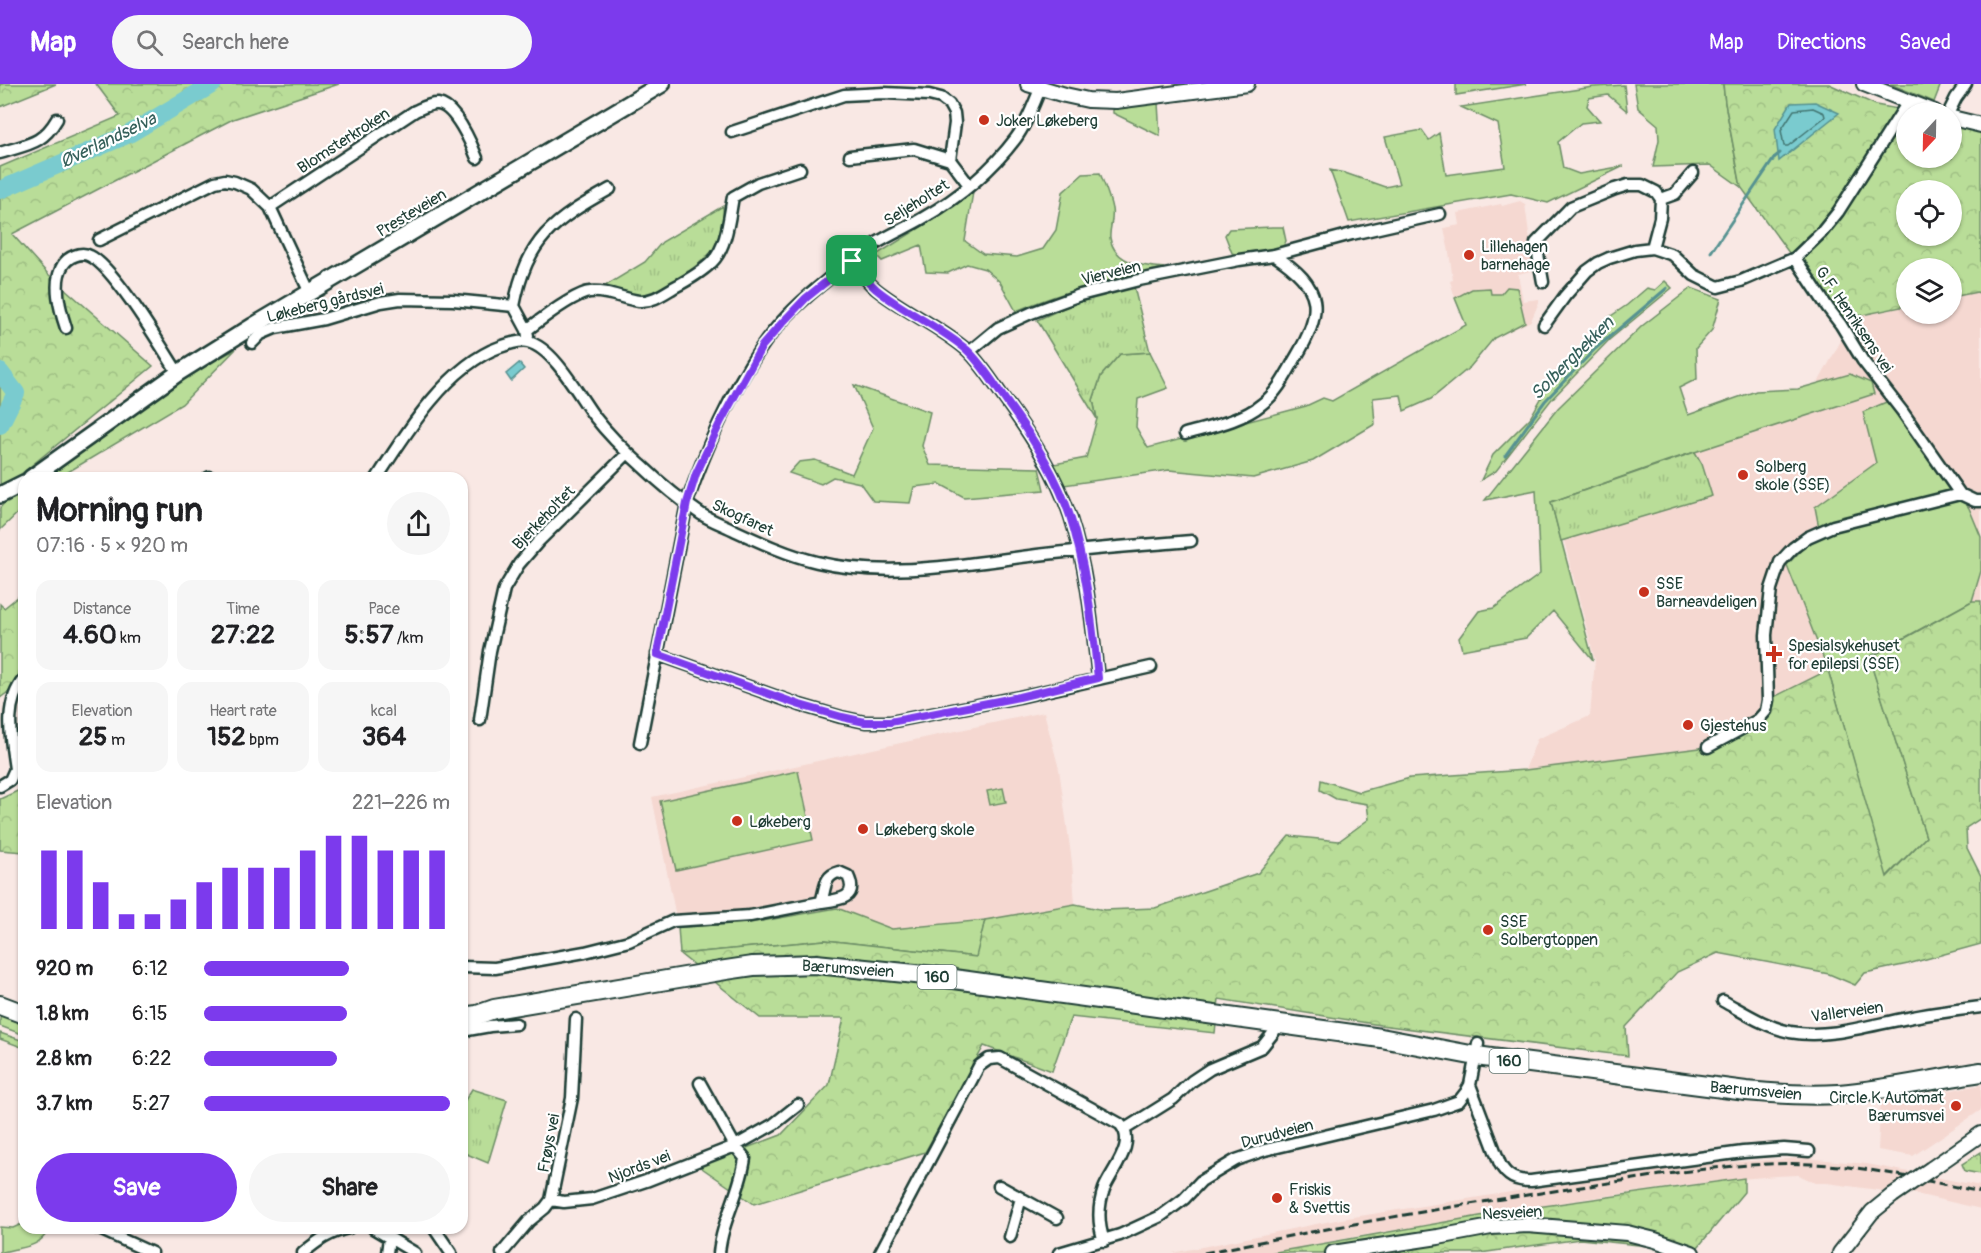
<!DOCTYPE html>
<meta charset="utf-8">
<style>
:root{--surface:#fff;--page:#f6f6f6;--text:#202124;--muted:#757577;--accent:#7c3aed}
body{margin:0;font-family:Pangolin,sans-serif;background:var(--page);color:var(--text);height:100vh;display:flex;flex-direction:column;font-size:22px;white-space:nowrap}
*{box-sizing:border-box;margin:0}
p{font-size:20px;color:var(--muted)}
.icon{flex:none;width:33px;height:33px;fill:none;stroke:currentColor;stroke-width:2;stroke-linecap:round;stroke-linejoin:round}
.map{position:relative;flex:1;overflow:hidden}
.drawer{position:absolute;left:18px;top:388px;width:450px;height:762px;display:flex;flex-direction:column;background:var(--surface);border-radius:18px;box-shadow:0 2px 4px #0004}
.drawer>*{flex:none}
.needle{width:39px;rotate:202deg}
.tools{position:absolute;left:1896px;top:18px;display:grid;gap:12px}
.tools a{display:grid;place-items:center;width:66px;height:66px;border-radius:50%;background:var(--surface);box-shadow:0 2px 4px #0004;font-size:30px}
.pin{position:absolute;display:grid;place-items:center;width:51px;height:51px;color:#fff;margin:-26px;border-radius:12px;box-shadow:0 3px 9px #0006}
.round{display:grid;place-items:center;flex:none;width:63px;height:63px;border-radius:32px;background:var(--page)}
.headline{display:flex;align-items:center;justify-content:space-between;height:102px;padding:0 18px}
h1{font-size:33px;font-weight:800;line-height:45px}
.stats{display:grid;grid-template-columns:repeat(3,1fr);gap:9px;height:102px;padding:6px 18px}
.stats div{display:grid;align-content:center;border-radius:15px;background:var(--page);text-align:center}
.stats b{font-size:26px;font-weight:800}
.stats small{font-size:16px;font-weight:400}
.stats p{font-size:16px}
.chart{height:168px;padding:12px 18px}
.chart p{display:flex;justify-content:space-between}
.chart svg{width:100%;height:108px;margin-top:6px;stroke:var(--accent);stroke-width:6}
.action{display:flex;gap:12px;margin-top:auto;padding:12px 18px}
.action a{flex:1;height:69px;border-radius:36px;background:var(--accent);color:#fff;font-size:24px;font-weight:800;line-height:69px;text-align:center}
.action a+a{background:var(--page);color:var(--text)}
ul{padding:0 18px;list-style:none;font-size:20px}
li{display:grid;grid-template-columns:96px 72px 1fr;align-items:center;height:45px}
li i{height:15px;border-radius:8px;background:var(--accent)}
header{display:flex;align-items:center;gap:36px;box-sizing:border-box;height:84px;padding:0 30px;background:var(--accent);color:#fff}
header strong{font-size:28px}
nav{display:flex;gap:33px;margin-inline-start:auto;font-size:21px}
.search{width:420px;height:54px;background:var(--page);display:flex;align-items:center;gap:15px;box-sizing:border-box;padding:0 21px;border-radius:33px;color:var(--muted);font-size:22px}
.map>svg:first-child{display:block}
.built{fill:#f5d8d1}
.grass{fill:#b9dd98;stroke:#6c8d66;stroke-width:1.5}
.forest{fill:url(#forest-crowns);stroke:#6c8d66;stroke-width:1.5;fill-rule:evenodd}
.park{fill:url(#park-tufts);stroke:#6c8d66;stroke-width:1.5}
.water{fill:#7acbcf;stroke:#569291;stroke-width:1.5}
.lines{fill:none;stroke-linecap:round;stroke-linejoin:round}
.shore{stroke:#437672;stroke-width:1.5}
.stream{stroke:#569291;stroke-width:3}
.river{stroke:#7acbcf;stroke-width:18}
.minor-casing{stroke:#1f3d34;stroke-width:15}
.tertiary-casing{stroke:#1f3d34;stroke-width:18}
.secondary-casing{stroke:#1f3d34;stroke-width:20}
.primary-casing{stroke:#1f3d34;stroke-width:22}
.minor{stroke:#fff;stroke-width:10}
.tertiary{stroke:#fff;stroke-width:14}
.secondary{stroke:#fff;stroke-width:15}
.primary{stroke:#fff;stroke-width:18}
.rail{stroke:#1f3d34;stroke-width:3;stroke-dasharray:9 4.5;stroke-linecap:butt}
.tertiary-bridge-casing{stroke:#1f3d34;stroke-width:18;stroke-linecap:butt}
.tertiary-bridge{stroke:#fff;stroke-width:14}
.route-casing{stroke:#fff;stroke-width:12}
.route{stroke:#7c3aed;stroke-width:8}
.poi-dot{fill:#c8321e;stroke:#fff;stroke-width:2}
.labels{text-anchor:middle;stroke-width:4.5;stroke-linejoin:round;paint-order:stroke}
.shield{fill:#fff;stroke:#627771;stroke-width:1.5}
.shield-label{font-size:15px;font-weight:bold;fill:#1f3d34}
.poi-label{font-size:16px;fill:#1f3d34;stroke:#fff;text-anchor:start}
.street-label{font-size:16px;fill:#1f3d34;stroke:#fff}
.water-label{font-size:18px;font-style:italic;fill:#36605b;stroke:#fff}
</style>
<header>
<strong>Map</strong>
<div class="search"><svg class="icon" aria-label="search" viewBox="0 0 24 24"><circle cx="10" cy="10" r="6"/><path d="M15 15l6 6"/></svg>Search here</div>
<nav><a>Map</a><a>Directions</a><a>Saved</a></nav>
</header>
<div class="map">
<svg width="1981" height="1169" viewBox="0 0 1981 1169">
<defs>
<pattern id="forest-crowns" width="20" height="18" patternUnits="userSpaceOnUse" patternTransform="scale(1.5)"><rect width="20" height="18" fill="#b9dd98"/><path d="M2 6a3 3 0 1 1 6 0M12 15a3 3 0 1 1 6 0" fill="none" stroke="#9fbf84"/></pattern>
<pattern id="park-tufts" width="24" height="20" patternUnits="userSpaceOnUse" patternTransform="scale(1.5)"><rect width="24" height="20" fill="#b9dd98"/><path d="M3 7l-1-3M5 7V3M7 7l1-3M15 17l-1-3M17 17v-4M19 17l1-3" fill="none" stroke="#9fbf84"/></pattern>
</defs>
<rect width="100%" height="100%" fill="#f9e8e4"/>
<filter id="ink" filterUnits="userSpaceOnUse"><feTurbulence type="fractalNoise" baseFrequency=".0167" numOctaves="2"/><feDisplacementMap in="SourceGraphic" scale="12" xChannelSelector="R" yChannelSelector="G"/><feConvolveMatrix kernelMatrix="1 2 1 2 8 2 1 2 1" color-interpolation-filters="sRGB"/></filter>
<g filter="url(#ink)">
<!-- built -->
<path class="built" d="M1520,117L1525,120L1534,186L1518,190L1523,217L1539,215V218L1531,237L1494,254L1480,271L1455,214L1450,197L1453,196L1449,168L1444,144L1460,141L1458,129L1501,120L1502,122Z
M1981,195V563L1362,861L1525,686L1537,655L1590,632L1595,576L1553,415L1807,319L1873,198L1906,197V230H1952V196Z
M1044,628L1059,685L1072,778L1075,820L985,836L892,845L837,824L750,839L678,843L652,713Z
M1981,1001V1026L1913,1072L1878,1066L1881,1010L1903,1014Z
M1806,1074L1867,1080L1981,1102V1125L1890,1104L1885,1107L1827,1099H1815L1799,1091L1776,1092L1718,1097L1584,1115L1359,1152L1270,1169H1172L1341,1135L1581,1097L1716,1079Z"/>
<!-- grass -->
<path class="grass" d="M1456,0H1527L1456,11Z
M1634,0H1723L1725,19L1741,103L1710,81L1653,83L1659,56L1658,41L1638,24Z
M1890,0H1941L1934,18Z
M1624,1L1627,27L1608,11L1589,14L1587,22L1600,37L1581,39L1558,58L1563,84L1579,90L1624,82L1548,119L1511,110L1349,138C1343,120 1336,104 1330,86L1345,89L1385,103L1399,100L1385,53L1422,46L1429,56L1439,49L1446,91L1505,83L1498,40L1461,23L1593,3Z
M1158,19L1160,52L1113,29V23Z
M1100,89C1104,100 1110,113 1112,125C1114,135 1109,145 1110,154C1115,180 1143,182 1164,184C1113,194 1064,207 1016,227L1000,198L985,185L967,180L948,189L926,188L921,161L882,177L876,171L944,129L973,108L965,157L983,170L1017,173L1043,165L1056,146L1063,108L1083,90Z
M1272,143H1283L1286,157L1283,163L1237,171L1232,169L1225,151L1229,145Z
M1665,197L1672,204L1609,256L1551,316L1496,387L1481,396L1493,371L1530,334L1554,292L1608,234L1627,221L1647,204L1655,206Z
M1507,203L1517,204L1525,238L1494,254L1470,283L1431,315L1404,327L1401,311L1373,314L1375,340L1313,377L1253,394L1169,386L1064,401L1054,380L1086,374L1097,335L1093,316L1101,292L1120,270L1150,268L1168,304L1138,315L1136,343L1148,364L1306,322L1323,314L1332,317L1466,241L1455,214L1472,205L1490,204L1491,210H1501Z
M1691,204L1721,215L1712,246L1696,264L1697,295L1679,304L1688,331L1756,307L1798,305L1850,290L1871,299L1874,310L1667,377L1551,418L1593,576L1553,527L1526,554L1462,566L1459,554L1479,527L1494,524L1540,490L1536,406L1485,416L1558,324L1642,242Z
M236,265L182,320L58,394H39L170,301Z
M854,301L930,328L922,362L930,381L1039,384L1044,406L964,413L940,400L914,403L910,419L873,417L860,399L833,393L821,400L789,389L799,378L815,376L852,390L873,344Z
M1891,316L1969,424L1981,453V487L1972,517L1869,573L1926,753L1886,793L1828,586L1787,481L1810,457L1821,454L1815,423L1876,379L1863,328Z
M24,404V423L0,446V424L7,415Z
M798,687L813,756L676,786L660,717Z
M837,824L892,845L985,836L977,873L825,856L680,870L678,843L750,839Z
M0,929L24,937V951L0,942Z
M0,949L24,957V964L0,955Z
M24,1139V1144L50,1145C35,1167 25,1161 0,1169V1143L13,1144Z"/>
<!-- forest -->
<path class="forest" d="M0,0H56L0,23Z
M96,0H339L233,35L12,150L48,190L153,282L4,404L0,401V83L120,32Z
M1723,0H1829L1876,21L1914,28H1906V74H1952V36L1981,41V210L1977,208L1952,213V184H1906V222L1838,236L1741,103L1725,19ZM1906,106H1952V152H1906Z
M24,508V596L0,614V520L4,524Z
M1972,517H1981V734L1966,744L1967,764L1981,792V860L1908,880L1865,889L1855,901L1829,890L1718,869L1677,888L1626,943L1628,972L1380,941L1219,915L1215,949L1071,933L1052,987L984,962L925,1068L754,1120L699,1082L781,1051L829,1001L844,934H760L680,870L825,856L976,873L985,836L1075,820L1104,826L1155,824L1258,789L1289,752L1339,757L1369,735L1367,720L1336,715L1320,706L1321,696L1359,708L1410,694L1525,686L1708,663L1766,628L1768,616L1828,586L1887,793L1926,753L1869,574Z
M24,704V768L0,766V715Z
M1981,1068V1090L1965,1087L1962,1080Z
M1744,1094V1108L1693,1169L1668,1164L1580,1155L1480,1169H1270L1508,1127Z"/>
<!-- park -->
<path class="park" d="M723,122C724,135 724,148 718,159C709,175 664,208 646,211C632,213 618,206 605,202L645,178L662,158Z
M1134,203L1150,268L1120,270L1101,292L1093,316L1097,335L1037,236L1079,217Z
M1695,368L1702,380L1712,412L1561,457L1551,418Z
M1003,704L1006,718L990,721L987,707Z
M472,1005L507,1016L488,1079L462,1068V1021Z"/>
<!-- water -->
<path class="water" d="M1815,18L1839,29L1779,77L1775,45L1791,19Z
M519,279L524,285L511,297L506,290Z"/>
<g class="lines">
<!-- shore -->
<path class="shore" d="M1813,24L1824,29L1825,33L1788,62H1784L1781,46L1794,26Z"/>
<!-- stream -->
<path class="stream" d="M1711,168L1775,73L1780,69
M1505,372L1545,317L1595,265L1667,204"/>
<!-- river -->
<path class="river" d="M0,106L129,50L213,0
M0,288L16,309L0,341"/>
<defs>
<path id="minor" d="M1949,28L1956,14L1966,0
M732,48L844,11L884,9L929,11L941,14L949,20L954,29L955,39L950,76L969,101
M0,69C27,60 42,61 57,35
M850,72L914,65L950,76
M1661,115L1675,110L1693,89
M270,123L415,27C422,24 430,19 438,20C455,22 471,59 477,74
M99,156L215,98L225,96L235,98L251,105L270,123L310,209
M1795,174L1828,224L1841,241L1863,277L1902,327L1960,410
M852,177C859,187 866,197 876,205C905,228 939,242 967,266C982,280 994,300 1006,317C1031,352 1056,390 1070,432C1087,484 1092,540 1098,594
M1543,198L1536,159L1571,123L1615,105L1628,101H1642L1656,108L1661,115L1660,134L1652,164
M514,222C527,155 553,137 610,105
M1544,241L1565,212L1587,187L1598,179L1609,174L1635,166L1652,164L1673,171L1694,191L1718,203L1741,197L1795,174L1822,148L1838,128L1908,18
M66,244C60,226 52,198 63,181C68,173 81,167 90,172C114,183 162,264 178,289
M527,246C540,236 575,209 590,208C607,206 623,215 639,217C652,218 663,210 673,204C686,197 701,189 712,178C727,163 729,134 733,113L758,99L800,85
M252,259L261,250L275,244L324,235L381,218L400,215L453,216L514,222L527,246L528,252
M969,268L998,244L1031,229L1080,211L1139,196L1239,176L1274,171L1352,150L1440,130
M1185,350C1210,343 1242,337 1262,320C1277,309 1286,291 1295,275C1324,227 1324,203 1274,171
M208,394L210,393
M377,394C405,350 448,281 500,263C508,260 519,256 528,258C554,264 579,312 594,332C608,350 624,366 641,381C660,399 680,416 701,430C712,437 724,441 736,447C762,459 788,471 817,478C888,495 965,480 1037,471C1088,465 1140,461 1191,457
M657,570L800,621L841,633L865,638H890L1019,613L1151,583
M480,636L490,567L504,505L519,480L538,458L628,369
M640,659L687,419C704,368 731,308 761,264C777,240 799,219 821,201C838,187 857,171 875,160C891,150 908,143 923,134C958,114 992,86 1016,54C1027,39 1033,22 1040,5
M1708,663L1758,636L1766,627L1768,616L1766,551L1771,505L1780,478L1793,464L1808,453L1833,442L1960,410L1975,417H1981
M15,685C11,656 3,620 24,595
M0,702L10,696L15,685
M839,788L848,792C859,815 838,816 821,818C826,805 823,792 839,788Z
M462,883L495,884L585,868L629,857L673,837L750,832L821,818
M1723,917C1745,929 1766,943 1790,948C1829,955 1870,941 1908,934C1932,929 1957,926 1981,923
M462,947L490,942L516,940
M700,999L735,1062L745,1074C741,1107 722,1136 719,1169
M1470,1001L1500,1080C1507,1093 1516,1097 1531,1097L1743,1068L1784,1065L1809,1067
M1125,1045L1173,1015L1192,997L1210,985L1262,963L1274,948
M999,1102L1057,1134
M551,1116L564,1118L592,1115L646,1097L735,1062L774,1040L798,1021
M97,1144L152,1169
M373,1144L415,1169
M434,1144L451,1169
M1010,1153L1021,1114
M303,1169C317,1157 330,1148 349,1144
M387,1169L389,1154
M502,1169L529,1137L545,1124L551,1116L572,1014L576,935
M880,1169L979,982L989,975L1000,974L1120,1040C1138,1059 1111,1087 1104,1105C1098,1122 1098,1140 1104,1157
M1059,1169L1120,1151L1161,1132L1184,1115L1201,1097L1236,1076L1265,1066L1434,1026L1459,1017L1466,1008L1470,1001L1478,960"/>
<path id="tertiary" d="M1028,0L1065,11L1088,16L1116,17L1247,0
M1864,0L1935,28
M1952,34L1981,41
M1931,1085L1981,1050
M1333,1169L1438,1153L1491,1143L1527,1141L1627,1149L1655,1156L1692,1169
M1840,1169L1872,1128L1893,1111"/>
<path id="secondary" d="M31,394L178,289L253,242L662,0
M0,411L24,399"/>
<path id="primary" d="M0,921L24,930
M462,933L477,931L494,925L726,886L753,882L816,880L925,891L1381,954L1476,972L1746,1007C1777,1010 1808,1012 1839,1010C1886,1006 1934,995 1981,988"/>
</defs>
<!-- minor casing -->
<use href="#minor" class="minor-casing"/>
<!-- tertiary casing -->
<use href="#tertiary" class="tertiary-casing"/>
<!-- secondary casing -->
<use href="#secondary" class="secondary-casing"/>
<!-- primary casing -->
<use href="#primary" class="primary-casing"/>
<!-- minor -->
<use href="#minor" class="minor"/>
<!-- tertiary -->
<use href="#tertiary" class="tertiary"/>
<!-- secondary -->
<use href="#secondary" class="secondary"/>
<!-- primary -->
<use href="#primary" class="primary"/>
<!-- rail -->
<path class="rail" d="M1204,1169C1332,1143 1460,1120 1589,1102C1662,1091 1737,1077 1811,1080C1868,1082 1925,1097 1981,1108"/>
<defs>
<path id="tertiary-bridge" d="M1893,1111L1931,1085"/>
</defs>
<!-- tertiary-bridge casing -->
<use href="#tertiary-bridge" class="tertiary-bridge-casing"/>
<!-- tertiary-bridge -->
<use href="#tertiary-bridge" class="tertiary-bridge"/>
</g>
</g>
<g class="lines" filter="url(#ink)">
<defs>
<path id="route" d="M852,177C859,187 867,197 876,205C904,228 939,242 967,266C982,280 994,300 1006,317C1032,352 1056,390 1070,432C1087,484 1092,540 1098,594L1019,613L890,638H865L842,633L800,621L657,570L687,419L696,390L721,337L762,262L783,238L806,214Z"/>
</defs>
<!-- route casing -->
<use href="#route" class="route-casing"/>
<!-- route -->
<use href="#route" class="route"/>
</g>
<!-- markers -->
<g class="poi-dot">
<circle cx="984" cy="36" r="6"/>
<circle cx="1469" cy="171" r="6"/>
<circle cx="1743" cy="391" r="6"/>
<circle cx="1644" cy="508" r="6"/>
<path d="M1771 561h6v6h6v6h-6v6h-6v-6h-6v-6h6z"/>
<circle cx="1688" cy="641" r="6"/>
<circle cx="737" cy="737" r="6"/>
<circle cx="863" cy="745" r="6"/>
<circle cx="1488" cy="846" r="6"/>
<circle cx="1956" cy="1022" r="6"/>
<circle cx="1277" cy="1114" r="6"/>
</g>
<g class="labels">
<!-- shield labels -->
<g class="shield">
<rect x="917.5" y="881" width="39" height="24" rx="4.5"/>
<rect x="1489.5" y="965" width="39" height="24" rx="4.5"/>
</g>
<g class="shield-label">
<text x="937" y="898">160</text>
<text x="1509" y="982">160</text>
</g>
<!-- poi labels -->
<g class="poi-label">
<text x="996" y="42">Joker Løkeberg</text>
<text x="1481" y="168">Lillehagen<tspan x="1481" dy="18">barnehage</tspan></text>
<text x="1755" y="388">Solberg<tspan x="1755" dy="18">skole (SSE)</tspan></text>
<text x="1656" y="505">SSE<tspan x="1656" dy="18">Barneavdeligen</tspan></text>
<text x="1788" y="567">Spesialsykehuset<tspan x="1788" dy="18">for epilepsi (SSE)</tspan></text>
<text x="1700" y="647">Gjestehus</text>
<text x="749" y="743">Løkeberg</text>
<text x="875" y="751">Løkeberg skole</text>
<text x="1500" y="843">SSE<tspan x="1500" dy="18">Solbergtoppen</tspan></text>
<text x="1944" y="1019" text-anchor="end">Circle K Automat<tspan x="1944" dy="18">Bærumsvei</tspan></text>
<text x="1289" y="1111">Friskis<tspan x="1289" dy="18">&amp; Svettis</tspan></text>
</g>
<!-- street labels -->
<g class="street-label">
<text transform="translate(343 56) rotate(-33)" y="6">Blomsterkroken</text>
<text transform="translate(916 118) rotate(-32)" y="6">Seljeholtet</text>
<text transform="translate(411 128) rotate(-31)" y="6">Presteveien</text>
<text transform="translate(1111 188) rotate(-14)" y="6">Vierveien</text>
<text transform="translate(325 218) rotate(-14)" y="6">Løkeberg gårdsvei</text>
<text transform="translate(1855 235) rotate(56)" y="6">G.F. Henriksens vei</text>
<text transform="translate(543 433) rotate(-46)" y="6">Bjerkeholtet</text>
<text transform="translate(743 433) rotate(25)" y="6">Skogfaret</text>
<text transform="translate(848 884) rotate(4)" y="6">Bærumsveien</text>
<text transform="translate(1847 927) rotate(-8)" y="6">Vallerveien</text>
<text transform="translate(1756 1006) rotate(5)" y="6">Bærumsveien</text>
<text transform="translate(1277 1049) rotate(-15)" y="6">Durudveien</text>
<text transform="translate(548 1059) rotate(-79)" y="6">Frøys vei</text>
<text transform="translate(639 1082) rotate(-21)" y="6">Njords vei</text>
<text transform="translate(1512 1128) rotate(-3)" y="6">Nesveien</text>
</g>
<!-- water labels -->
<g class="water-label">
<text transform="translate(108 56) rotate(-26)" y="6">Øverlandselva</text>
<text transform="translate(1572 274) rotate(-45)" y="6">Solbergbekken</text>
</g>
</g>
</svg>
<div class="tools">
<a><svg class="needle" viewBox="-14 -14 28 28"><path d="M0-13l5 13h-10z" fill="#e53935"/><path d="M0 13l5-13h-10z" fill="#757577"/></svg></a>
<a><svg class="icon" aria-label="locate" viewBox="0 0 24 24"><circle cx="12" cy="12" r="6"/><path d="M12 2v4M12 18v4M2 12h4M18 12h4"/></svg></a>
<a><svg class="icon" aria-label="layers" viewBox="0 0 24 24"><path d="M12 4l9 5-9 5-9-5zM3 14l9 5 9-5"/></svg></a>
</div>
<div class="pin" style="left:852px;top:177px;background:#1e9e55"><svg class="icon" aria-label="arrive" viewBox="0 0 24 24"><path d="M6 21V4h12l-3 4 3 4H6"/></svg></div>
<section class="drawer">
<div class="headline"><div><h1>Morning run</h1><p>07:16 · 5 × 920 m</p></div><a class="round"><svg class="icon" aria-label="share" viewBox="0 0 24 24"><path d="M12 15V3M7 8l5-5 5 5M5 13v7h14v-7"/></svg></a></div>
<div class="stats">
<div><p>Distance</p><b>4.60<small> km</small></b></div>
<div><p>Time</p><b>27:22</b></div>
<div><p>Pace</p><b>5:57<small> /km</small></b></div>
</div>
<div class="stats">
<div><p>Elevation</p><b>25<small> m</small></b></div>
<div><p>Heart rate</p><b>152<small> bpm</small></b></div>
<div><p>kcal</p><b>364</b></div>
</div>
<div class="chart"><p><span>Elevation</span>221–226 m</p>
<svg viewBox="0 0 160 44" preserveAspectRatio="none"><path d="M5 44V12M15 44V12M25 44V25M35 44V38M45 44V38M55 44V32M65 44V25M75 44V19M85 44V19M95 44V19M105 44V12M115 44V6M125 44V6M135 44V12M145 44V12M155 44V12"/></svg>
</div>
<ul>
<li><b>920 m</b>6:12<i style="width:59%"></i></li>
<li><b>1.8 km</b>6:15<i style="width:58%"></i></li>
<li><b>2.8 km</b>6:22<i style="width:54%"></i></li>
<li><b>3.7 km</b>5:27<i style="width:100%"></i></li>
</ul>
<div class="action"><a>Save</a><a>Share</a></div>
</section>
</div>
